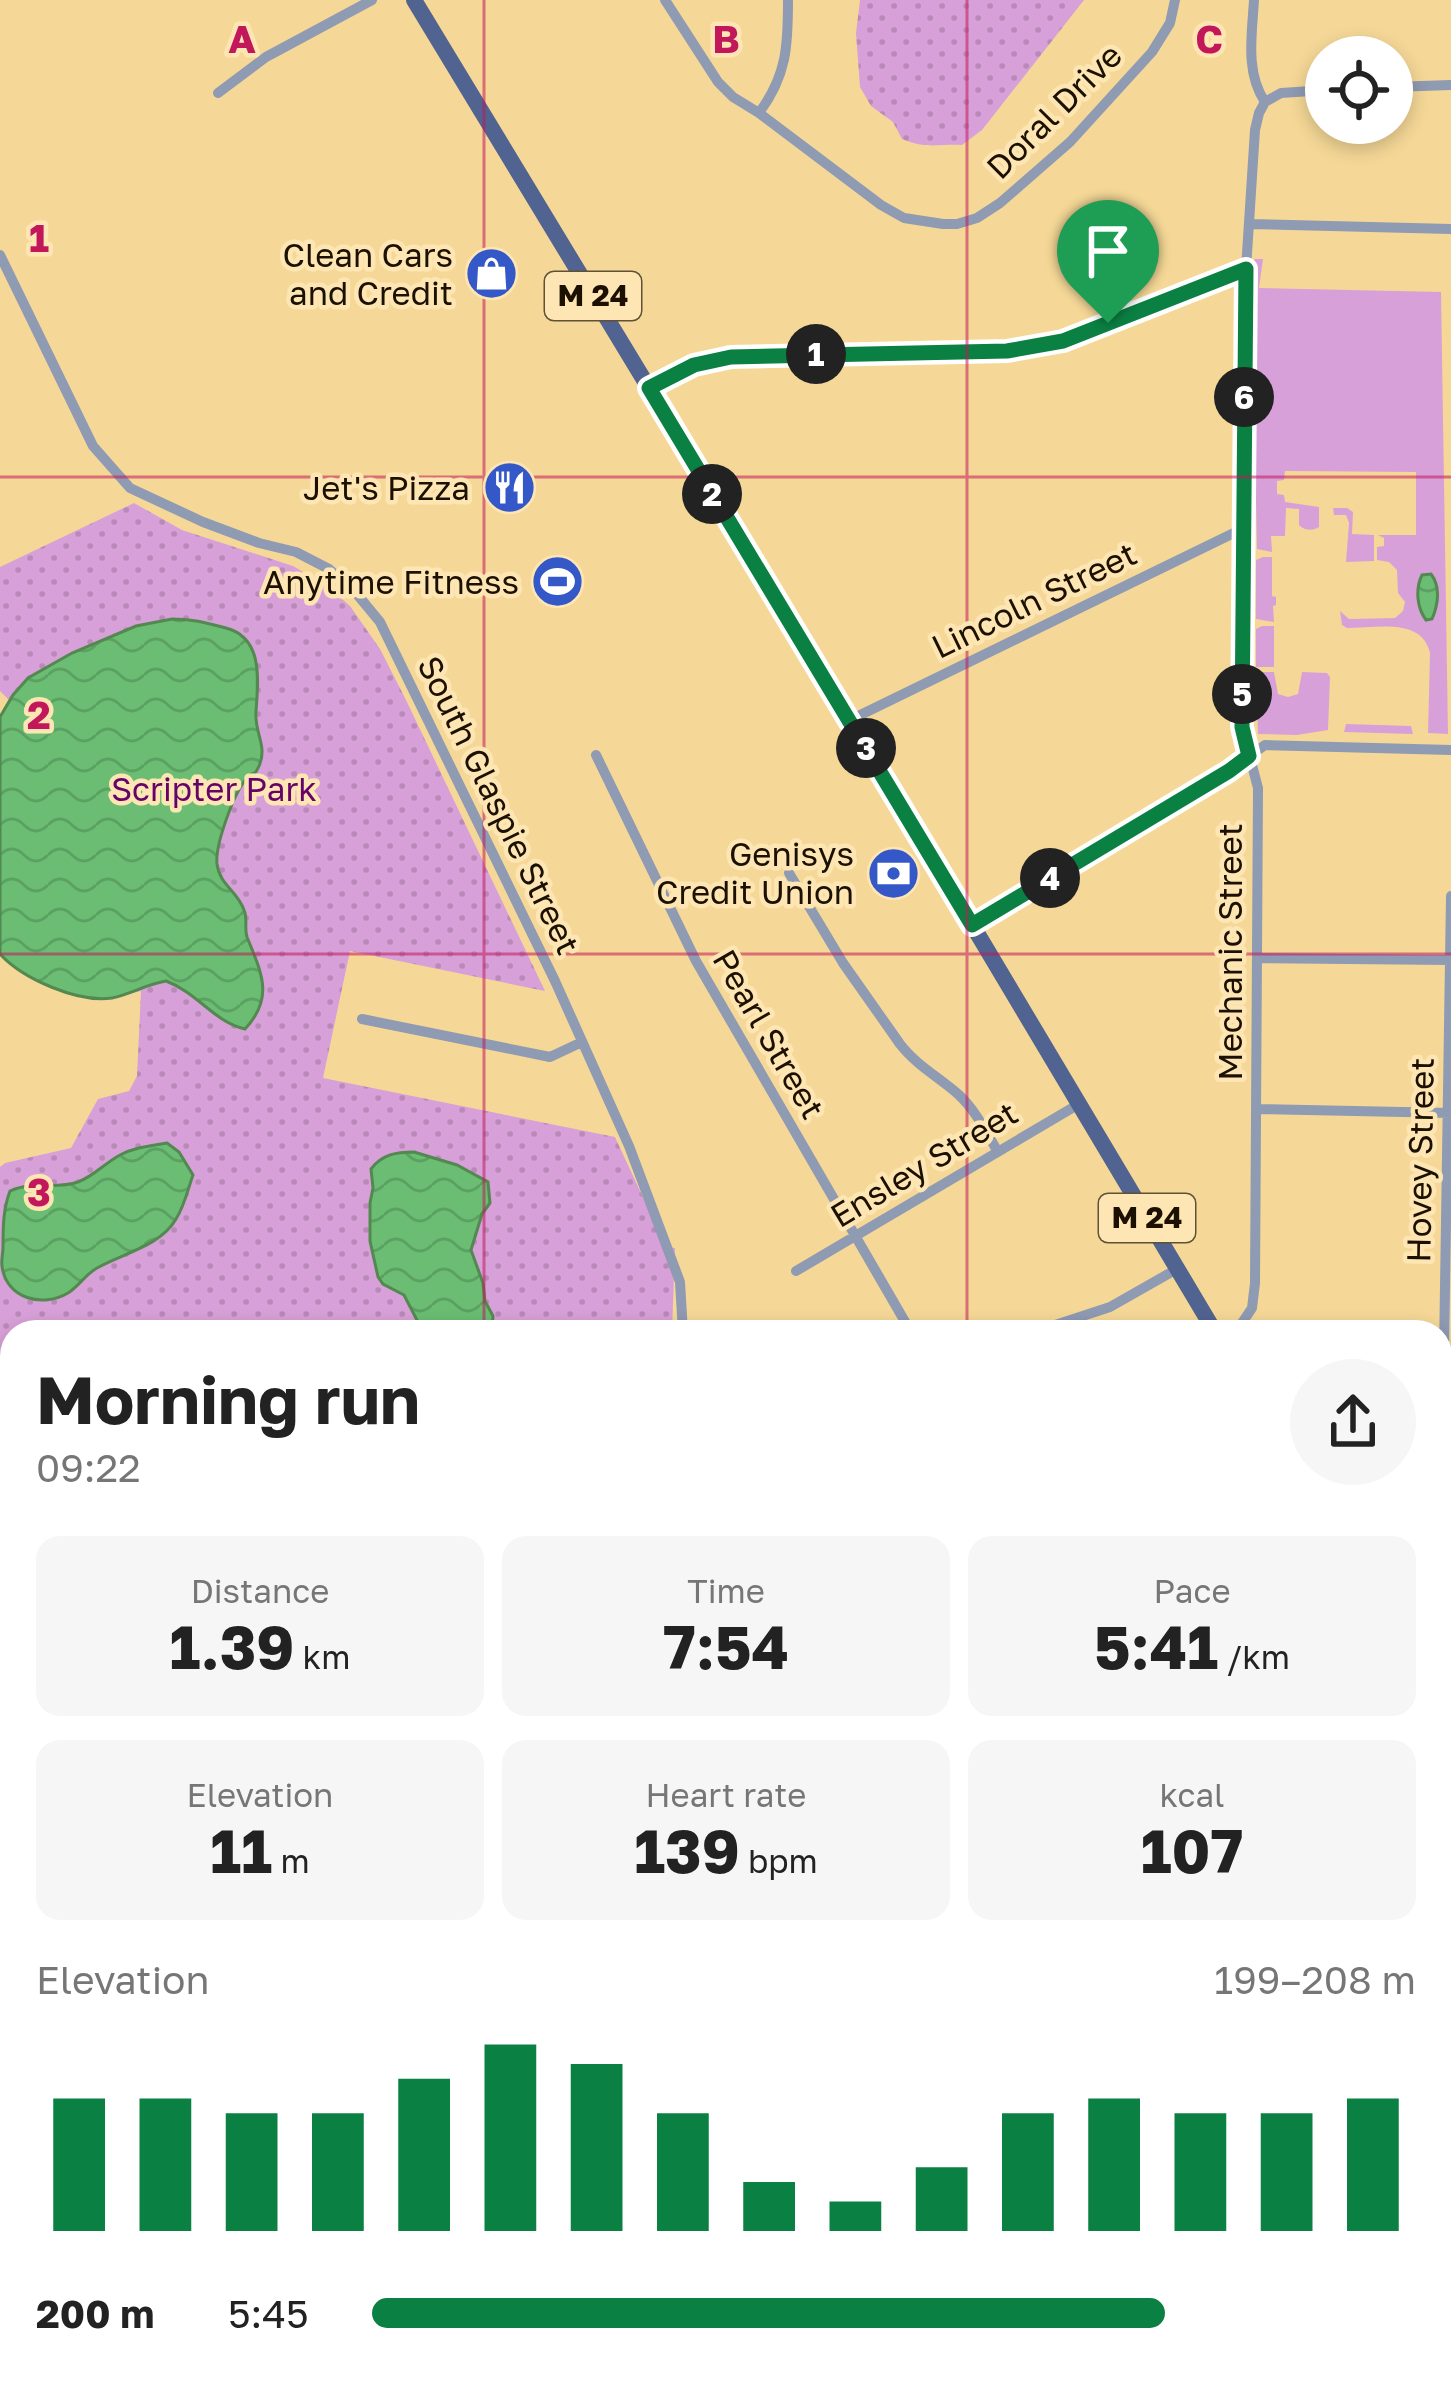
<!DOCTYPE html>
<meta charset="utf-8">
<style>
:root{--surface:#fff;--page:#f6f6f6;--text:#222;--muted:#767676;--accent:#0b8043}
body{margin:0;font-family:"Golos Text",sans-serif;background:var(--page);color:var(--text);height:100vh;display:flex;flex-direction:column;font-size:45px;white-space:nowrap}
*{box-sizing:border-box;margin:0}
p{font-size:39px;color:var(--muted)}
.icon{flex:none;width:66px;height:66px;fill:none;stroke:currentColor;stroke-width:2;stroke-linecap:round;stroke-linejoin:round}
.map{position:relative;flex:1;overflow:hidden}
.sheet{position:absolute;left:0px;top:1320px;width:1452px;height:1065px;display:flex;flex-direction:column;background:var(--surface);border-radius:36px 36px 0 0;box-shadow:0 6px 18px #0003}
.sheet>*{flex:none}
.tools{position:absolute;left:1305px;top:36px;display:grid;gap:24px}
.tools a{display:grid;place-items:center;width:108px;height:108px;border-radius:50%;background:var(--surface);box-shadow:0 6px 18px #0003;font-size:60px}
.pin{position:absolute;display:grid;place-items:center;width:102px;height:102px;color:#fff;margin:-123px -51px;border-radius:50% 50% 50% 0;rotate:-45deg;box-shadow:0 0 12px #0007}
.pin .icon{rotate:45deg}
.km{position:absolute;width:60px;height:60px;margin:-30px;border-radius:50%;background:#222;color:#fff;font-size:33px;line-height:60px;text-align:center}
.round{display:grid;place-items:center;flex:none;width:126px;height:126px;border-radius:63px;background:var(--page)}
.summary{display:flex;align-items:center;justify-content:space-between;height:204px;padding:0 36px}
h1{font-size:66px;font-weight:700;line-height:90px}
.metrics{display:grid;grid-template-columns:repeat(3,1fr);gap:18px;height:204px;padding:12px 36px}
.metrics div{display:grid;align-content:center;border-radius:24px;background:var(--page);text-align:center}
.metrics b{font-size:60px;font-weight:700}
.metrics small{font-size:33px;font-weight:400}
.metrics p{font-size:33px}
.chart{height:336px;padding:24px 36px}
.chart p{display:flex;justify-content:space-between}
.chart svg{width:100%;height:216px;margin-top:12px;stroke:var(--accent);stroke-width:6}
ul{padding:0 36px;list-style:none;font-size:39px}
li{display:grid;grid-template-columns:192px 144px 1fr;align-items:center;height:90px}
li i{height:30px;border-radius:15px;background:var(--accent)}
.map>svg:first-child{display:block}
.grass{fill:#d8a0d8}
.park{fill:url(#park-dots)}
.water{fill:url(#water-waves);stroke:#538950;stroke-width:3}
.lines{fill:none;stroke-linecap:round;stroke-linejoin:round}
.street{stroke:#8f9ab3;stroke-width:10}
.secondary{stroke:#6b7a9f;stroke-width:15}
.primary{stroke:#516390;stroke-width:16}
.route-casing{stroke:#fff;stroke-width:24}
.route{stroke:#0b8043;stroke-width:15}
.grid{fill:none;stroke:#c2185b;stroke-width:3;stroke-opacity:0.55}
.labels{text-anchor:middle;stroke-width:9;stroke-linejoin:round;paint-order:stroke}
.shield{fill:#fde6b3;stroke:#605136;stroke-width:3}
.shield-label{font-size:30px;font-weight:bold;fill:#1c1100}
.street-label{font-size:33px;fill:#1c1100;stroke:#fde6b3}
.poi-label{font-size:33px;fill:#1c1100;stroke:#fde6b3;text-anchor:end}
.park-label{font-size:33px;fill:#650468;stroke:#fde6b3}
.grid-label{font-size:39px;text-anchor:middle;font-weight:bold;fill:#c2185b;stroke:#fde6b3;stroke-width:9;stroke-linejoin:round;paint-order:stroke}
</style>
<div class="map">
<svg width="1451" height="2384" viewBox="0 0 1451 2384">
<defs>
<pattern id="park-dots" width="8" height="8" patternUnits="userSpaceOnUse" patternTransform="scale(3)"><rect width="8" height="8" fill="#d8a0d8"/><path d="M2 2h.1M6 6h.1" fill="none" stroke="#b989b8" stroke-width="1.8" stroke-linecap="round"/></pattern>
<pattern id="water-waves" width="16" height="10" patternUnits="userSpaceOnUse" patternTransform="scale(3)"><rect width="16" height="10" fill="#6abd73"/><path d="M0 5q4-4 8 0t8 0" fill="none" stroke="#5ba162"/></pattern>
</defs>
<rect width="100%" height="100%" fill="#f5d897"/>
<!-- grass -->
<path class="grass" d="M1255,259H1263L1259,288L1441,292L1448,734L1428,733L1430,653C1422,617 1376,628 1347,628L1342,625L1340,611L1349,619L1395,618L1403,611L1405,602L1398,593L1397,570L1389,562L1377,560V547L1384,546V538L1378,535H1416V472L1285,471L1284,480L1277,481V494L1284,495L1285,502L1319,507V527C1313,531 1305,531 1299,525V509L1286,508L1285,536H1271L1272,552L1257,549L1254,402L1249,404L1252,261Z
M1333,508H1347L1353,512L1352,534L1374,535V561L1346,562L1349,523L1346,515H1334Z
M1263,557H1272V596L1276,597V605L1273,606L1274,622L1256,619V560Z
M1262,626H1274V667H1256V629Z
M1256,672H1274L1278,694L1288,697L1298,694L1302,672L1327,673L1330,677L1328,730L1297,735L1258,734Z
M1346,724L1411,726L1413,734L1344,732Z"/>
<!-- park -->
<path class="park" d="M860,0H1084L982,130L962,145C938,144 925,149 902,139L893,122L871,106L860,87L856,33Z
M134,503L182,530L293,566L327,586L350,606L380,649L406,700L545,991L350,951L323,1078L615,1137L666,1247L675,1248L672,1332H12V1631H0V1167L5,1163L71,1148L98,1099L129,1091L137,1076L141,991C130,993 116,998 104,999C72,1001 22,977 0,954V717L10,701L0,691V567Z"/>
<!-- water -->
<path class="water" d="M1431,574C1441,587 1438,605 1432,619L1426,620C1417,608 1415,589 1422,575Z
M172,619C193,619 206,623 226,628C264,638 258,681 256,712C254,732 268,746 259,766C253,779 256,768 247,778C234,792 215,845 217,864C220,886 237,890 244,910C248,919 244,928 247,937C261,972 275,997 245,1029C214,1022 198,993 166,981C147,984 131,994 112,998C78,1003 23,979 0,954V717L13,695L28,678L72,653L136,626Z
M167,1143L179,1152L193,1175C188,1189 184,1207 176,1219C161,1246 121,1254 97,1268C86,1274 79,1286 68,1293C43,1308 6,1299 2,1266C1,1260 3,1254 3,1247C3,1228 3,1209 10,1191C33,1180 55,1190 78,1182C94,1176 105,1163 120,1155C135,1147 151,1146 167,1143Z
M414,1152L457,1165L488,1182L490,1203L482,1214L471,1250L483,1283L485,1301L493,1316L492,1329L489,1332H414L419,1324L404,1295L383,1284L378,1277L370,1241V1203L373,1188L371,1169C382,1154 397,1152 414,1152Z
M12,2126V2301L0,2289L3,2231L0,2224V2142Z
M133,2373H292L298,2384H138Z"/>
<g class="lines">
<!-- street -->
<path class="street" d="M665,0L718,82L733,97L759,113L881,205L904,218L943,224H957L977,218L1000,203L1070,142L1152,52L1170,23L1175,0
M1392,87L1451,85
M218,93L266,57L372,0
M1265,102L1281,93L1326,90
M759,113C787,75 788,46 788,0
M1249,224L1451,229
M0,255L93,446L130,488L203,522L259,543L296,552L329,569L356,593L380,622L555,981L629,1146L680,1282L683,1332
M649,388L694,365L732,357L1007,351L1070,339L1246,269
M850,720L1242,529
M596,755L696,961L911,1332
M789,873L843,963L900,1044C916,1065 940,1078 959,1095C976,1111 986,1132 998,1152
M972,925L1229,771L1265,745L1451,750
M1257,958L1451,960
M362,1019L550,1057L582,1042
M1256,1109L1451,1113
M796,1271L1079,1104
M1034,1332L1110,1307L1177,1269
M1236,1332L1252,1308L1255,1283L1258,788L1242,727L1246,269L1255,130L1259,113L1265,102C1245,72 1252,35 1254,0
M1444,1352L1451,896
M1440,1888L1451,1882
M1440,2115L1451,2108
M1440,2281L1451,2300
M1440,2311L1451,2305
M660,2384L661,2373"/>
<!-- secondary -->
<path class="secondary" d="M1440,1653L1451,1654
M0,1849L12,1848"/>
<!-- primary -->
<path class="primary" d="M414,0L850,720L1215,1332
M1440,1710L1451,1728"/>
</g>
<g class="lines">
<defs>
<path id="route" d="M1246,269L1242,727L1249,756L1229,771L972,925L649,388L694,365L731,357L1007,351L1063,341Z"/>
</defs>
<!-- route casing -->
<use href="#route" class="route-casing"/>
<!-- route -->
<use href="#route" class="route"/>
</g>
<!-- grid -->
<path class="grid" d="M484,0V1332M967,0V1332M0,477H1451M0,954H1451M0,1430H12M1440,1430H1451M0,1907H12M1440,1907H1451M484,2373V2384M967,2373V2384"/>
<!-- icons -->
<defs>
<symbol id="shop-disc" viewBox="-11 -11 22 22"><circle r="9.5" fill="#3558c9" stroke="#fde6b3"/><path d="M-5-2.5h2.3a2.7 3.5 0 0 1 5.4 0H5L5.5 6h-11ZM-1.5-2.5h3a1.5 2.3 0 0 0-3 0Z" fill="#fff"/></symbol>
<symbol id="restaurant-disc" viewBox="-11 -11 22 22"><circle r="9.5" fill="#3558c9" stroke="#fde6b3"/><path d="M-5-6h1v4h1v-4h1v4h1v-4h1v5L-1.5 .5V6h-2V.5L-5-1ZM5-6V6H3V1.5H1.5Q1.5-4 5-6Z" fill="#fff"/></symbol>
<symbol id="stadium-disc" viewBox="-11 -11 22 22"><circle r="9.5" fill="#3558c9" stroke="#fde6b3"/><path d="M0-5a6.5 5 0 1 0 0 10a6.5 5 0 1 0 0-10ZM-3.5-1.8h7v3.6h-7Z" fill="#fff"/></symbol>
<symbol id="bank-disc" viewBox="-11 -11 22 22"><circle r="9.5" fill="#3558c9" stroke="#fde6b3"/><path d="M-6-4H6V4H-6ZM0-2.3a2.3 2.3 0 1 0 0 4.6a2.3 2.3 0 1 0 0-4.6Z" fill="#fff"/></symbol>
</defs>
<g fill-rule="evenodd">
<use href="#shop-disc" x="462" y="244" width="59" height="59"/>
<use href="#restaurant-disc" x="480" y="458" width="59" height="59"/>
<use href="#stadium-disc" x="528" y="552" width="59" height="59"/>
<use href="#bank-disc" x="864" y="844" width="59" height="59"/>
</g>
<g class="labels">
<!-- shield labels -->
<g class="shield">
<rect x="545" y="272" width="96" height="48" rx="9"/>
<rect x="1099" y="1194" width="96" height="48" rx="9"/>
</g>
<g class="shield-label">
<text x="593" y="306">M 24</text>
<text x="1147" y="1228">M 24</text>
</g>
<!-- street labels -->
<g class="street-label">
<text transform="translate(1054 111) rotate(-45)" y="12">Doral Drive</text>
<text transform="translate(1034 600) rotate(-26)" y="12">Lincoln Street</text>
<text transform="translate(499 805) rotate(64)" y="12">South Glaspie Street</text>
<text transform="translate(1230 952) rotate(-90)" y="12">Mechanic Street</text>
<text transform="translate(769 1034) rotate(60)" y="12">Pearl Street</text>
<text transform="translate(1420 1160) rotate(-89)" y="12">Hovey Street</text>
<text transform="translate(924 1164) rotate(-31)" y="12">Ensley Street</text>
</g>
<!-- poi labels -->
<g class="poi-label">
<text x="453" y="267">Clean Cars<tspan x="453" dy="38">and Credit</tspan></text>
<text x="470" y="500">Jet's Pizza</text>
<text x="519" y="594">Anytime Fitness</text>
<text x="854" y="866">Genisys<tspan x="854" dy="38">Credit Union</tspan></text>
</g>
<!-- park labels -->
<g class="park-label">
<text x="214" y="801">Scripter Park</text>
</g>
</g>
<g class="grid-label">
<text x="242" y="53">A</text>
<text x="726" y="53">B</text>
<text x="1209" y="53">C</text>
<text x="39" y="252">1</text>
<text x="39" y="729">2</text>
<text x="39" y="1206">3</text>
</g>
</svg>
<div class="tools">
<a><svg class="icon" aria-label="locate" viewBox="0 0 24 24"><circle cx="12" cy="12" r="6"/><path d="M12 2v4M12 18v4M2 12h4M18 12h4"/></svg></a>
</div>
<div class="pin" style="left:1108px;top:323px;background:#1e9e55"><svg class="icon" aria-label="arrive" viewBox="0 0 24 24"><path d="M6 21V4h12l-3 4 3 4H6"/></svg></div>
<b class="km" style="left:816px;top:354px">1</b>
<b class="km" style="left:712px;top:494px">2</b>
<b class="km" style="left:866px;top:748px">3</b>
<b class="km" style="left:1050px;top:878px">4</b>
<b class="km" style="left:1242px;top:694px">5</b>
<b class="km" style="left:1244px;top:397px">6</b>
<section class="sheet">
<div class="summary"><div><h1>Morning run</h1><p>09:22</p></div><a class="round"><svg class="icon" aria-label="share" viewBox="0 0 24 24"><path d="M12 15V3M7 8l5-5 5 5M5 13v7h14v-7"/></svg></a></div>
<div class="metrics">
<div><p>Distance</p><b>1.39<small> km</small></b></div>
<div><p>Time</p><b>7:54</b></div>
<div><p>Pace</p><b>5:41<small> /km</small></b></div>
</div>
<div class="metrics">
<div><p>Elevation</p><b>11<small> m</small></b></div>
<div><p>Heart rate</p><b>139<small> bpm</small></b></div>
<div><p>kcal</p><b>107</b></div>
</div>
<div class="chart"><p><span>Elevation</span>199–208 m</p>
<svg viewBox="0 0 160 44" preserveAspectRatio="none"><path d="M5 44V17M15 44V17M25 44V20M35 44V20M45 44V13M55 44V6M65 44V10M75 44V20M85 44V34M95 44V38M105 44V31M115 44V20M125 44V17M135 44V20M145 44V20M155 44V17"/></svg>
</div>
<ul>
<li><b>200 m</b>5:45<i style="width:76%"></i></li>
</ul>
</section>
</div>
